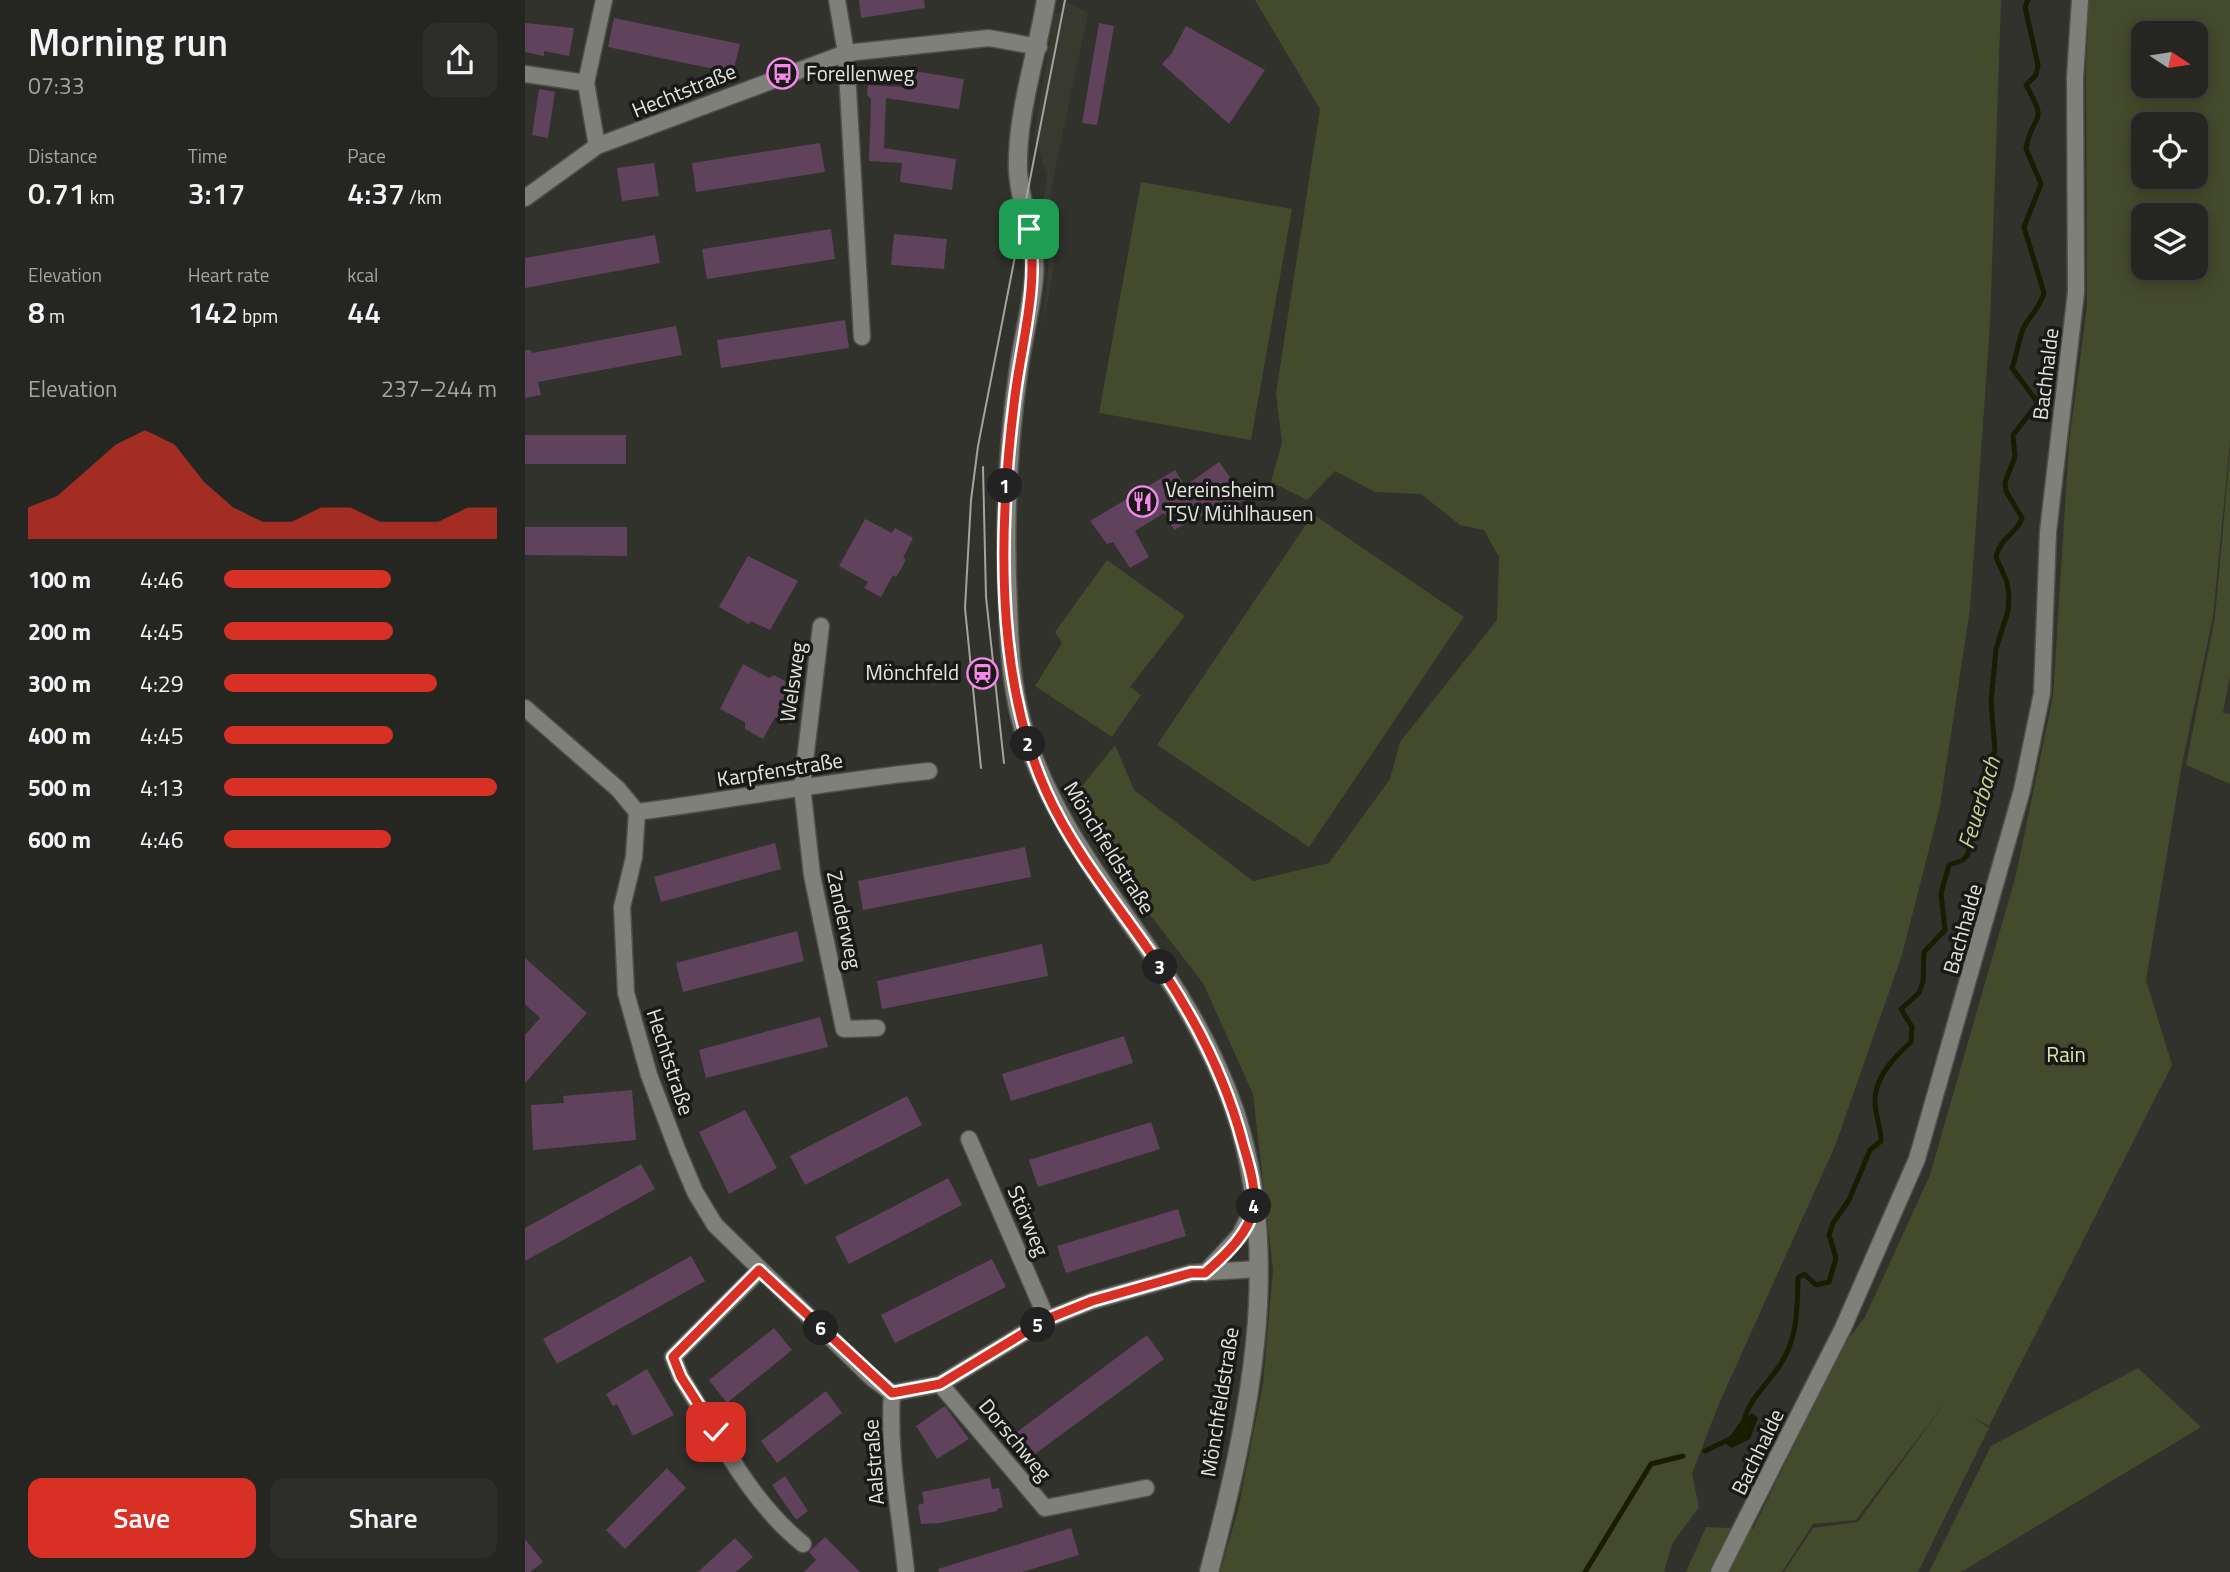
<!DOCTYPE html>
<meta charset="utf-8">
<style>
:root{--surface:#252621;--page:#2d2e2a;--text:#f1f3f6;--muted:#a3a5a5;--line:#42433f;--accent:#d93025}
body{margin:0;font-family:"Titillium Web",sans-serif;background:var(--page);color:var(--text);height:100vh;display:flex;flex-direction:column;font-size:26px;white-space:nowrap}
*{box-sizing:border-box;margin:0}
p{font-size:23px;color:var(--muted)}
.icon{flex:none;width:38px;height:38px;fill:none;stroke:currentColor;stroke-width:2;stroke-linecap:round;stroke-linejoin:round}
.map{position:relative;flex:1;overflow:hidden}
.side{display:flex;flex-direction:column;background:var(--surface);width:525px}
.side>*{flex:none}
.needle{width:46px;rotate:102deg}
.fabs{position:absolute;left:1606px;top:21px;display:grid;gap:14px}
.fabs a{display:grid;place-items:center;width:77px;height:77px;border-radius:14px;background:var(--surface);box-shadow:0 4px 18px #0003,0 0 0 2px var(--line);font-size:35px}
.pin{position:absolute;display:grid;place-items:center;width:60px;height:60px;color:#fff;margin:-30px;border-radius:14px;box-shadow:0 4px 10px #0006}
.km{position:absolute;width:35px;height:35px;margin:-18px;border-radius:50%;background:#222;color:#fff;font-size:19px;line-height:35px;text-align:center}
.round{display:grid;place-items:center;flex:none;width:74px;height:74px;border-radius:14px;background:var(--page)}
.headline{display:flex;align-items:center;justify-content:space-between;height:119px;padding:0 28px}
h1{font-size:38px;font-weight:600;line-height:52px}
.metrics{display:grid;grid-template-columns:repeat(3,1fr);gap:10px;height:119px;padding:7px 28px}
.metrics div{display:grid;align-content:center}
.metrics b{font-size:30px;font-weight:600}
.metrics small{font-size:19px;font-weight:400}
.metrics p{font-size:19px}
.chart{height:196px;padding:14px 28px}
.chart p{display:flex;justify-content:space-between}
.chart svg{width:100%;height:126px;margin-top:7px;fill:var(--accent);opacity:.7}
.button{display:flex;gap:14px;margin-top:auto;padding:14px 28px}
.button a{flex:1;height:80px;border-radius:14px;background:var(--accent);color:#fff;font-size:28px;font-weight:600;line-height:80px;text-align:center}
.button a+a{background:var(--page);color:var(--text)}
ul{padding:0 28px;list-style:none;font-size:23px}
li{display:grid;grid-template-columns:112px 84px 1fr;align-items:center;height:52px}
li i{height:18px;border-radius:9px;background:var(--accent)}
main{display:flex;flex:1;min-height:0}
.map>svg:first-child{display:block}
.built{fill:#383a2e}
.green{fill:#444a2c;fill-rule:evenodd}
.water{fill:#181c01}
.lines{fill:none;stroke-linecap:round;stroke-linejoin:round}
.stream{stroke:#181c01;stroke-width:5}
.building{fill:#60425c}
.street-casing{stroke:#4e4f49;stroke-width:19}
.secondary-casing{stroke:#4e4f49;stroke-width:21}
.street{stroke:#7f8079;stroke-width:16}
.secondary{stroke:#7f8079;stroke-width:18}
.tram{stroke:#a3a49f;stroke-width:2}
.route-casing{stroke:#fff;stroke-width:14}
.route{stroke:#d93025;stroke-width:9}
.labels{text-anchor:middle;stroke-width:7;stroke-linejoin:round;paint-order:stroke}
.poi-label{font-size:21px;fill:#e3e4e0;stroke:#191917;text-anchor:start}
.street-label{font-size:21px;fill:#e3e4e0;stroke:#191917}
.park-label{font-size:21px;fill:#dde9a6;stroke:#191917}
.water-label{font-size:23px;font-style:italic;fill:#c8d492;stroke:#191917}
</style>
<main>
<section class="side">
<div class="headline"><div><h1>Morning run</h1><p>07:33</p></div><a class="round"><svg class="icon" aria-label="share" viewBox="0 0 24 24"><path d="M12 15V3M7 8l5-5 5 5M5 13v7h14v-7"/></svg></a></div>
<div class="metrics">
<div><p>Distance</p><b>0.71<small> km</small></b></div>
<div><p>Time</p><b>3:17</b></div>
<div><p>Pace</p><b>4:37<small> /km</small></b></div>
</div>
<div class="metrics">
<div><p>Elevation</p><b>8<small> m</small></b></div>
<div><p>Heart rate</p><b>142<small> bpm</small></b></div>
<div><p>kcal</p><b>44</b></div>
</div>
<div class="chart"><p><span>Elevation</span>237–244 m</p>
<svg viewBox="0 0 160 44" preserveAspectRatio="none"><path d="M0 44V33L10 29L20 20L30 11L40 6L50 11L60 24L70 33L80 38L90 38L100 33L110 33L120 38L130 38L140 38L150 33L160 33V44z"/></svg>
</div>
<ul>
<li><b>100 m</b>4:46<i style="width:61%"></i></li>
<li><b>200 m</b>4:45<i style="width:62%"></i></li>
<li><b>300 m</b>4:29<i style="width:78%"></i></li>
<li><b>400 m</b>4:45<i style="width:62%"></i></li>
<li><b>500 m</b>4:13<i style="width:100%"></i></li>
<li><b>600 m</b>4:46<i style="width:61%"></i></li>
</ul>
<div class="button"><a>Save</a><a>Share</a></div>
</section>
<div class="map">
<svg width="1705" height="1572" viewBox="0 0 1705 1572">
<rect width="100%" height="100%" fill="#31322c"/>
<!-- built -->
<path class="built" d="M538,0L563,13L526,189L529,266L517,331L524,256L517,209L522,175L509,136L530,13H536Z"/>
<!-- green -->
<path class="green" d="M730,0H1476L1465,323L1445,609L1415,806L1377,955L1310,1146L1193,1406L1167,1474L1174,1507L1147,1544L1139,1572H695L713,1510L738,1384L748,1270L728,1094L678,983L563,835L536,791L557,786L590,745L609,790L728,881L804,863L865,779L875,742L972,620L974,557L959,530L935,525L896,494L850,492L810,471L782,500L746,482L757,443L751,393L795,109Z
M1564,0H1705V442L1688,617L1657,764L1621,980L1647,1065L1464,1426L1446,1416L1464,1428L1393,1572H1259L1288,1528L1333,1522L1422,1400L1331,1520L1288,1524L1257,1572H1161L1181,1527L1228,1529L1317,1347L1340,1317L1405,1175L1491,875L1528,696L1544,443L1562,306L1561,68ZM1619,33H1671V86H1619ZM1619,124H1671V177H1619ZM1619,215H1671V268H1619Z
M616,182L767,209L726,440L574,413Z
M1705,452V675L1698,713L1705,714V784L1661,765L1690,617Z
M788,514L939,617L784,847L632,745Z
M582,560L660,616L605,687L616,695L587,737L510,686L537,643L530,632Z
M1613,1368L1676,1427L1436,1572H1404L1466,1446Z"/>
<!-- water -->
<path class="water" d="M1227,1413L1233,1418L1225,1439L1206,1448L1200,1443L1216,1421Z"/>
<g class="lines">
<!-- stream -->
<path class="stream" d="M1218,1424C1223,1400 1240,1387 1253,1368C1273,1340 1272,1311 1273,1278L1279,1274L1291,1285L1304,1282L1311,1258L1304,1235L1308,1223L1324,1200L1345,1150L1356,1141C1356,1127 1350,1115 1350,1102C1349,1078 1369,1057 1386,1042L1387,1027L1376,1009L1394,993L1398,982L1399,952L1420,930L1416,893L1424,865L1438,860L1443,854L1446,832L1453,821V799L1462,785V765L1470,751L1466,702L1471,649L1483,611L1484,596L1482,582L1471,557C1475,537 1493,533 1497,518L1481,491L1480,482L1490,457L1488,435L1513,403L1487,368C1490,360 1495,336 1498,329C1504,316 1515,308 1519,293L1499,227L1516,184L1501,149C1507,111 1525,127 1501,85L1511,75L1513,65L1500,7L1503,0
M1180,1451L1207,1438
M1060,1572L1126,1464L1158,1456"/>
</g>
<!-- building -->
<path class="building" d="M334,0H399L400,8L336,18Z
M89,18L215,44L208,73L83,47Z
M0,23L49,28L44,56L19,51V56L0,52Z
M574,23L589,26L572,125L557,123Z
M661,26L740,70L704,124L637,64L647,53Z
M382,70L439,79L434,109L361,98L359,148L431,159L427,190L375,182L377,163L344,161L346,99L342,95L343,85L379,87Z
M14,89L30,92L23,138L7,135Z
M295,143L300,172L171,192L167,163Z
M129,163L134,196L97,201L92,168Z
M306,229L310,259L182,279L177,249Z
M369,234L422,239L419,269L366,265Z
M130,235L135,263L0,288V258Z
M320,320L324,348L196,368L192,340Z
M151,326L157,355L13,382L16,395L0,398V350H6L7,353Z
M0,435H101V464H0Z
M694,462L721,499L695,514L692,508L649,530L639,513L610,531L624,557L605,568L588,542L582,544L565,521L650,470L660,486Z
M340,519L367,533L370,528L388,538L378,558L381,559L376,569L371,577L368,575L356,597L339,588L343,582L314,566Z
M0,527H102V556L0,555Z
M223,556L273,581L245,630L226,621L224,624L194,607Z
M218,664L244,678L249,675L268,685L256,706L271,713L266,725L250,717L238,739L220,729V722L195,709Z
M250,843L256,869L136,902L129,877Z
M500,847L506,877L338,910L333,881Z
M272,931L279,961L158,992L151,963Z
M517,944L523,976L357,1009L352,981Z
M0,958L62,1013L0,1083V1035L15,1018L0,1004Z
M295,1017L303,1047L181,1078L174,1050Z
M599,1036L608,1063L486,1101L477,1074Z
M107,1090L111,1140L8,1150L6,1105L39,1103L38,1096Z
M382,1096L397,1125L280,1185L265,1156Z
M220,1110L252,1168L204,1194L174,1132Z
M626,1122L635,1149L513,1187L504,1160Z
M116,1164L130,1189L0,1261V1228Z
M423,1178L437,1205L324,1264L310,1237Z
M653,1209L661,1236L541,1273L532,1246Z
M166,1256L180,1281L32,1364L18,1339Z
M467,1259L481,1287L370,1343L356,1315Z
M249,1328L267,1350L202,1403L184,1380Z
M622,1335L639,1359L502,1460L484,1438Z
M122,1369L149,1415L108,1436L92,1404L88,1406L81,1394Z
M301,1391L317,1413L252,1463L236,1441Z
M420,1406L444,1439L412,1459L391,1426Z
M142,1468L161,1488L100,1549L81,1530Z
M260,1476L283,1511L271,1520L247,1485Z
M465,1478L467,1489L474,1488L478,1507L472,1509V1511L415,1523L396,1524L393,1505L399,1503L397,1492Z
M546,1528L554,1555L497,1572H414L413,1569Z
M300,1537L335,1572H279L291,1560L284,1552Z
M210,1538L228,1557L211,1572H173Z
M0,1539L18,1562L5,1572H0Z"/>
<g class="lines">
<defs>
<path id="street" d="M312,0L321,53L337,337
M0,74L61,83
M72,146L61,83L79,0
M0,198L72,146L321,53L464,38L514,47
M296,626L277,786L287,875L319,1029L352,1028
M0,708L93,789L112,812L109,857L97,907L101,993L124,1075L152,1149L170,1192L190,1225L347,1378L367,1393
M112,812C210,799 306,781 404,771
M444,1139L522,1319
M235,1270L148,1357L156,1377C192,1434 225,1502 278,1544
M680,1273L715,1235L729,1206
M415,1384L520,1508L621,1488
M367,1393L415,1384L522,1319L567,1301L666,1273L734,1269
M367,1393C363,1454 375,1512 381,1572
M1194,1572L1318,1328L1392,1159L1497,790L1517,693L1523,532L1551,292L1550,78L1555,0"/>
<path id="secondary" d="M521,0C512,55 491,115 493,171C495,207 512,241 509,277C506,310 497,342 493,374C482,452 479,527 483,605C484,643 486,682 496,720C522,815 583,889 637,969C666,1012 692,1060 709,1109C760,1259 723,1424 684,1572"/>
</defs>
<!-- street casing -->
<use href="#street" class="street-casing"/>
<!-- secondary casing -->
<use href="#secondary" class="secondary-casing"/>
<!-- street -->
<use href="#street" class="street"/>
<!-- secondary -->
<use href="#secondary" class="secondary"/>
<!-- tram -->
<path class="tram" d="M458,467L461,597L479,763
M456,768L440,608L446,500L453,446L540,0"/>
</g>
<g class="lines">
<defs>
<path id="route" d="M191,1432L156,1377L148,1357L234,1270L367,1393L415,1384L522,1319L567,1301L666,1273H680C699,1256 726,1232 729,1205C731,1186 723,1162 718,1144C702,1082 673,1024 638,971C599,912 550,856 521,791C469,676 474,520 490,396C497,340 514,286 504,229"/>
</defs>
<!-- route casing -->
<use href="#route" class="route-casing"/>
<!-- route -->
<use href="#route" class="route"/>
</g>
<!-- icons -->
<defs>
<symbol id="bus-ring" viewBox="-11 -11 22 22"><circle r="9.5" fill="#191917" stroke="#f788ec" stroke-width="1.5"/><path d="M-5-6H5V4H4V6H2V4H-2V6H-4V4H-5ZM-3.5-4V0h7V-4ZM-3.5 1.2v1.5H-2V1.2ZM2 1.2v1.5H3.5V1.2Z" fill="#f788ec"/></symbol>
<symbol id="restaurant-ring" viewBox="-11 -11 22 22"><circle r="9.5" fill="#191917" stroke="#f788ec" stroke-width="1.5"/><path d="M-5-6h1v4h1v-4h1v4h1v-4h1v5L-1.5 .5V6h-2V.5L-5-1ZM5-6V6H3V1.5H1.5Q1.5-4 5-6Z" fill="#f788ec"/></symbol>
<symbol id="station-ring" viewBox="-11 -11 22 22"><circle r="9.5" fill="#191917" stroke="#f788ec" stroke-width="1.5"/><path d="M-3-6H3Q5-6 5-4V2Q5 4 3 4L4.5 6H3L1.5 4h-3L-3 6H-4.5L-3 4Q-5 4-5 2V-4Q-5-6-3-6ZM-3.5-4v3h7v-3ZM-3.5 1v1.5H-2V1ZM2 1v1.5H3.5V1Z" fill="#f788ec"/></symbol>
</defs>
<g fill-rule="evenodd">
<use href="#bus-ring" x="240" y="56" width="35" height="35"/>
<use href="#restaurant-ring" x="600" y="484" width="35" height="35"/>
<use href="#station-ring" x="440" y="656" width="35" height="35"/>
</g>
<g class="labels">
<!-- poi labels -->
<g class="poi-label">
<text x="281" y="81">Forellenweg</text>
<text x="640" y="497">Vereinsheim<tspan x="640" dy="24">TSV Mühlhausen</tspan></text>
<text x="434" y="680" text-anchor="end">Mönchfeld</text>
</g>
<!-- street labels -->
<g class="street-label">
<text transform="translate(159 91) rotate(-22)" y="7">Hechtstraße</text>
<text transform="translate(1521 374) rotate(-83)" y="7">Bachhalde</text>
<text transform="translate(268 682) rotate(-82)" y="7">Welsweg</text>
<text transform="translate(255 770) rotate(-9)" y="7">Karpfenstraße</text>
<text transform="translate(584 848) rotate(58)" y="7">Mönchfeldstraße</text>
<text transform="translate(319 920) rotate(78)" y="7">Zanderweg</text>
<text transform="translate(1438 929) rotate(-74)" y="7">Bachhalde</text>
<text transform="translate(145 1062) rotate(72)" y="7">Hechtstraße</text>
<text transform="translate(503 1221) rotate(67)" y="7">Störweg</text>
<text transform="translate(695 1402) rotate(-81)" y="7">Mönchfeldstraße</text>
<text transform="translate(490 1440) rotate(50)" y="7">Dorschweg</text>
<text transform="translate(1233 1452) rotate(-64)" y="7">Bachhalde</text>
<text transform="translate(349 1462) rotate(-94)" y="7">Aalstraße</text>
</g>
<!-- park labels -->
<g class="park-label">
<text x="1541" y="1062">Rain</text>
</g>
<!-- water labels -->
<g class="water-label">
<text transform="translate(1454 803) rotate(-73)" y="8">Feuerbach</text>
</g>
</g>
</svg>
<div class="fabs">
<a><svg class="needle" viewBox="-14 -14 28 28"><path d="M0-13l5 13h-10z" fill="#e53935"/><path d="M0 13l5-13h-10z" fill="#a3a5a5"/></svg></a>
<a><svg class="icon" aria-label="locate" viewBox="0 0 24 24"><circle cx="12" cy="12" r="6"/><path d="M12 2v4M12 18v4M2 12h4M18 12h4"/></svg></a>
<a><svg class="icon" aria-label="layers" viewBox="0 0 24 24"><path d="M12 4l9 5-9 5-9-5zM3 14l9 5 9-5"/></svg></a>
</div>
<div class="pin" style="left:504px;top:229px;background:#1e9e55"><svg class="icon" aria-label="arrive" viewBox="0 0 24 24"><path d="M6 21V4h12l-3 4 3 4H6"/></svg></div>
<div class="pin" style="left:191px;top:1432px;background:#d93025"><svg class="icon" aria-label="check" viewBox="0 0 24 24"><path d="M5 12l5 5 9-10"/></svg></div>
<b class="km" style="left:480px;top:486px">1</b>
<b class="km" style="left:503px;top:744px">2</b>
<b class="km" style="left:635px;top:967px">3</b>
<b class="km" style="left:729px;top:1206px">4</b>
<b class="km" style="left:513px;top:1325px">5</b>
<b class="km" style="left:296px;top:1328px">6</b>
</div>
</main>
